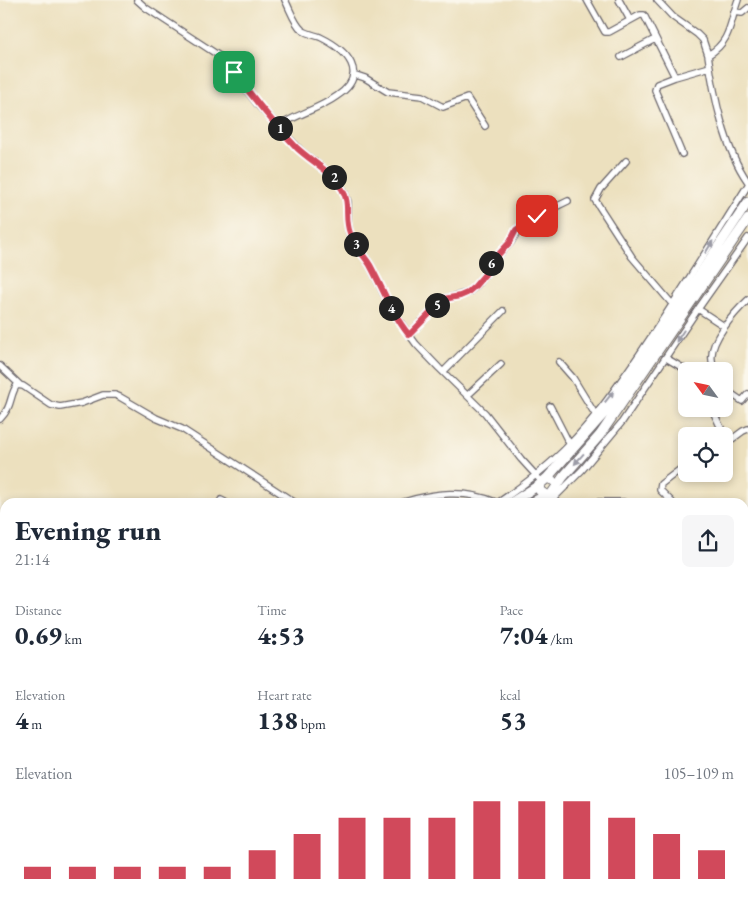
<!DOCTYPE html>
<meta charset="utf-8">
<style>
:root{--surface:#fff;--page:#f6f6f7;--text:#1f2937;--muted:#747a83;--accent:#d1495b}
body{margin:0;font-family:"EB Garamond",serif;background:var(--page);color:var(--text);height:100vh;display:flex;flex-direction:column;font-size:19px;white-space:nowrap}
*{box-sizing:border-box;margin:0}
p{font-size:16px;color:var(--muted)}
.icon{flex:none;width:28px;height:28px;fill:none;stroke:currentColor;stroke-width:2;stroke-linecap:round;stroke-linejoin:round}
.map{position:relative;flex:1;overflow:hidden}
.panel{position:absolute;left:0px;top:498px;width:749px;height:406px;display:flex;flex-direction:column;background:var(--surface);border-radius:15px 15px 0 0;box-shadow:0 2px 8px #0003}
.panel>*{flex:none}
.needle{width:32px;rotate:303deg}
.fabs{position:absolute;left:678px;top:362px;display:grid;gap:10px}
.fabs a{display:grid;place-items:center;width:55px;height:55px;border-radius:8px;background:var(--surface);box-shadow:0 2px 8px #0003;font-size:25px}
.pin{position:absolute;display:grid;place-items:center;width:42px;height:42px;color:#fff;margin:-21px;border-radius:10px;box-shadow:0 2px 8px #0006}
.km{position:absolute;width:25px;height:25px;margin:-12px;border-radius:50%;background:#222;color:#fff;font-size:14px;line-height:25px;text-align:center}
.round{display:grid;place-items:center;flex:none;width:52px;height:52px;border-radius:8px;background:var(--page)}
.overview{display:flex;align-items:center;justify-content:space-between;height:85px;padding:0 15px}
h1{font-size:28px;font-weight:800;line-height:38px}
.stats{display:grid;grid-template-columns:repeat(3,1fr);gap:8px;height:85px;padding:5px 15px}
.stats div{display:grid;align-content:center}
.stats b{font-size:25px;font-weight:800}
.stats small{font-size:14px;font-weight:400}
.stats p{font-size:14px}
.chart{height:140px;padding:10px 15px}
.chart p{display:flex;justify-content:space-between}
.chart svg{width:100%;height:90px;margin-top:5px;stroke:var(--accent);stroke-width:6}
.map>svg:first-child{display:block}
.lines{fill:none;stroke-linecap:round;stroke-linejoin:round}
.minor-casing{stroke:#696469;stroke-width:8}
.trunk-casing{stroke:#696469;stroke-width:11}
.minor{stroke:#fff;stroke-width:5.5}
.trunk{stroke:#fff;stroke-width:9}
.oneway{fill:#9c9ca7}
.route-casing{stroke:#fff;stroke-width:10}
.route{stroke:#d1495b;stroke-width:6}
</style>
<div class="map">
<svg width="748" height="903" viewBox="0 0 748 903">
<rect width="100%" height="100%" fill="#fbf7ec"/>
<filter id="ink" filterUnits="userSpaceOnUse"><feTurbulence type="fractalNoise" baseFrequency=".02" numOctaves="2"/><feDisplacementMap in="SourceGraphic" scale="10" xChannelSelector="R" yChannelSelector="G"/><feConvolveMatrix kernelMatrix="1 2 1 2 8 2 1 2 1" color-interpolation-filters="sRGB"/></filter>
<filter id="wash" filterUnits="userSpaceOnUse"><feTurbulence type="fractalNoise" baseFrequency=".0096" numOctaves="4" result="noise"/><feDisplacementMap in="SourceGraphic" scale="20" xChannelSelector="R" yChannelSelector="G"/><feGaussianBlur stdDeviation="1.12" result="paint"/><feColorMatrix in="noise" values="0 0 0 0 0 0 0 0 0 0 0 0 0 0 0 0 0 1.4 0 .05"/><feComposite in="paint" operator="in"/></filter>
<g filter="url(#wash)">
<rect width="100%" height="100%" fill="#ece0be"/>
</g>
<g filter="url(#ink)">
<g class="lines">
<defs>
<path id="minor" d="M137,0L146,8L221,57L259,106L302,152L335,178L344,191L348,202V224L350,235L370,265L384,294L400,322L416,344L439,368L485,413L521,459L541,481
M587,0L605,32H609L640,15H644L675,77L710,67
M619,0L630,20
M657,0L673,17L697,34L703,40L708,55
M738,0C730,22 731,42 708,55C714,96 724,148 748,182
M734,12L742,13L748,8
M621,57L655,39
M353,74L365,78L388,92L422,96L443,107L467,98L485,126
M675,77L657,84L655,90L682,154
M279,126C297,114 319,109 337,96C370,74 347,50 320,37C315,35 307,34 302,30C294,23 290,9 285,0
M626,161L601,189L595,200L632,257L673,305
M698,309L724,326
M409,335L444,299L467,293L475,287L486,273L488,266L511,242L520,227L537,216L568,201
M666,358L688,371
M559,362L573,378L595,414
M0,366L20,385
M716,371C714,368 712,364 712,360C709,341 735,312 748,300
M443,372L503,311
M724,386L726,390L742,401L748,394
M468,395L501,364
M550,406L570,445
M712,409L728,443
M0,419C13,406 9,396 17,385L23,386L51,405L60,407L82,403L103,395H115L120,397L156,418L182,429L294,502
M724,445L743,431L748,429
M221,500L225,502
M404,502C434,493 465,489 495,502
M499,502C524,485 548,467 569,445C596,418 618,385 639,355C677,299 712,242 748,185
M546,502L555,497L582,470L622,422L698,309L748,238
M585,502H623
M672,502L660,490L661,484L686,465
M0,523L5,551
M744,529L748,530
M744,684L748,681
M0,826L5,823
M744,834L748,832
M0,861L5,858
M35,899L38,903
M43,899L46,903
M710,899L712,903
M734,899L735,903
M137,903L141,899
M371,903V899"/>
<path id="trunk" d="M547,478L615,401L748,202
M546,495L540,491L539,485L547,478L552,480
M512,502L539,485
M532,502L552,493L563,477L600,435L748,219
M0,837L5,833
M0,850L5,847"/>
</defs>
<!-- minor casing -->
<use href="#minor" class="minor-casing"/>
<!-- trunk casing -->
<use href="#trunk" class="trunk-casing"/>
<!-- minor -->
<use href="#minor" class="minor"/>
<!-- trunk -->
<use href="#trunk" class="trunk"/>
</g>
<!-- one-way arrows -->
<defs><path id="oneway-solid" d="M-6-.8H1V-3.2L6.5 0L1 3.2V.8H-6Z" transform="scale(1.25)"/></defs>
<g class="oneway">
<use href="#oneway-solid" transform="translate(709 247) rotate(-58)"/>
<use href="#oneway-solid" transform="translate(680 336) rotate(123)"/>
<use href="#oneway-solid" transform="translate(609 397) rotate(-52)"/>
<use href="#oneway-solid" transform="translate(579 459) rotate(131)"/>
</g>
</g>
<g class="lines" filter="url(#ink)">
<defs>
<path id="route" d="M234,72C253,98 274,124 297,148C312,162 331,171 342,189C351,203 344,218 350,233C353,245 364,255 370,265C383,289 392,314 409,335L444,299L460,296L467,293L475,286L486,273L488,266L510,242L516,230L537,216"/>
</defs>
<!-- route casing -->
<use href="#route" class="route-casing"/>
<!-- route -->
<use href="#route" class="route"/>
</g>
</svg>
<div class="fabs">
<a><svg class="needle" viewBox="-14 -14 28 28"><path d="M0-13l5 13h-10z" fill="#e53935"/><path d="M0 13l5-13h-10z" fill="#747a83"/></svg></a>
<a><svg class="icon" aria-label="locate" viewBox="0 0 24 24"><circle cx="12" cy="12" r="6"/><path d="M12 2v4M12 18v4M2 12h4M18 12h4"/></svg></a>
</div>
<div class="pin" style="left:234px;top:72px;background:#1e9e55"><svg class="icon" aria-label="arrive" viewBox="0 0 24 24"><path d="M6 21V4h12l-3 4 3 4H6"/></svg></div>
<div class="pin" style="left:537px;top:216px;background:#d93025"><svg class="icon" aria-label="check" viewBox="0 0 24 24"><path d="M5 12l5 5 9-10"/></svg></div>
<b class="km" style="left:280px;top:128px">1</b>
<b class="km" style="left:334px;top:177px">2</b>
<b class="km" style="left:356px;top:244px">3</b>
<b class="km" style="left:391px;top:308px">4</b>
<b class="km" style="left:437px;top:305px">5</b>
<b class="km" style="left:491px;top:263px">6</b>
<section class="panel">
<div class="overview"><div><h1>Evening run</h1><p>21:14</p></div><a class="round"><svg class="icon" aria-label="share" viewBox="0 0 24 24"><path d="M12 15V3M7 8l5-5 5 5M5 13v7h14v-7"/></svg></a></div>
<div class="stats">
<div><p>Distance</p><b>0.69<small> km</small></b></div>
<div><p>Time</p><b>4:53</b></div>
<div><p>Pace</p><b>7:04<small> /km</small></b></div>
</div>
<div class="stats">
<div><p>Elevation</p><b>4<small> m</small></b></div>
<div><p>Heart rate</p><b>138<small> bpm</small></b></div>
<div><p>kcal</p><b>53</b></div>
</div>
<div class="chart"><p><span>Elevation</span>105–109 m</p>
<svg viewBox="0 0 160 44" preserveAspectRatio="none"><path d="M5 44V38M15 44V38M25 44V38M35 44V38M45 44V38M55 44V30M65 44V22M75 44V14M85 44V14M95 44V14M105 44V6M115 44V6M125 44V6M135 44V14M145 44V22M155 44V30"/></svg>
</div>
</section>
</div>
